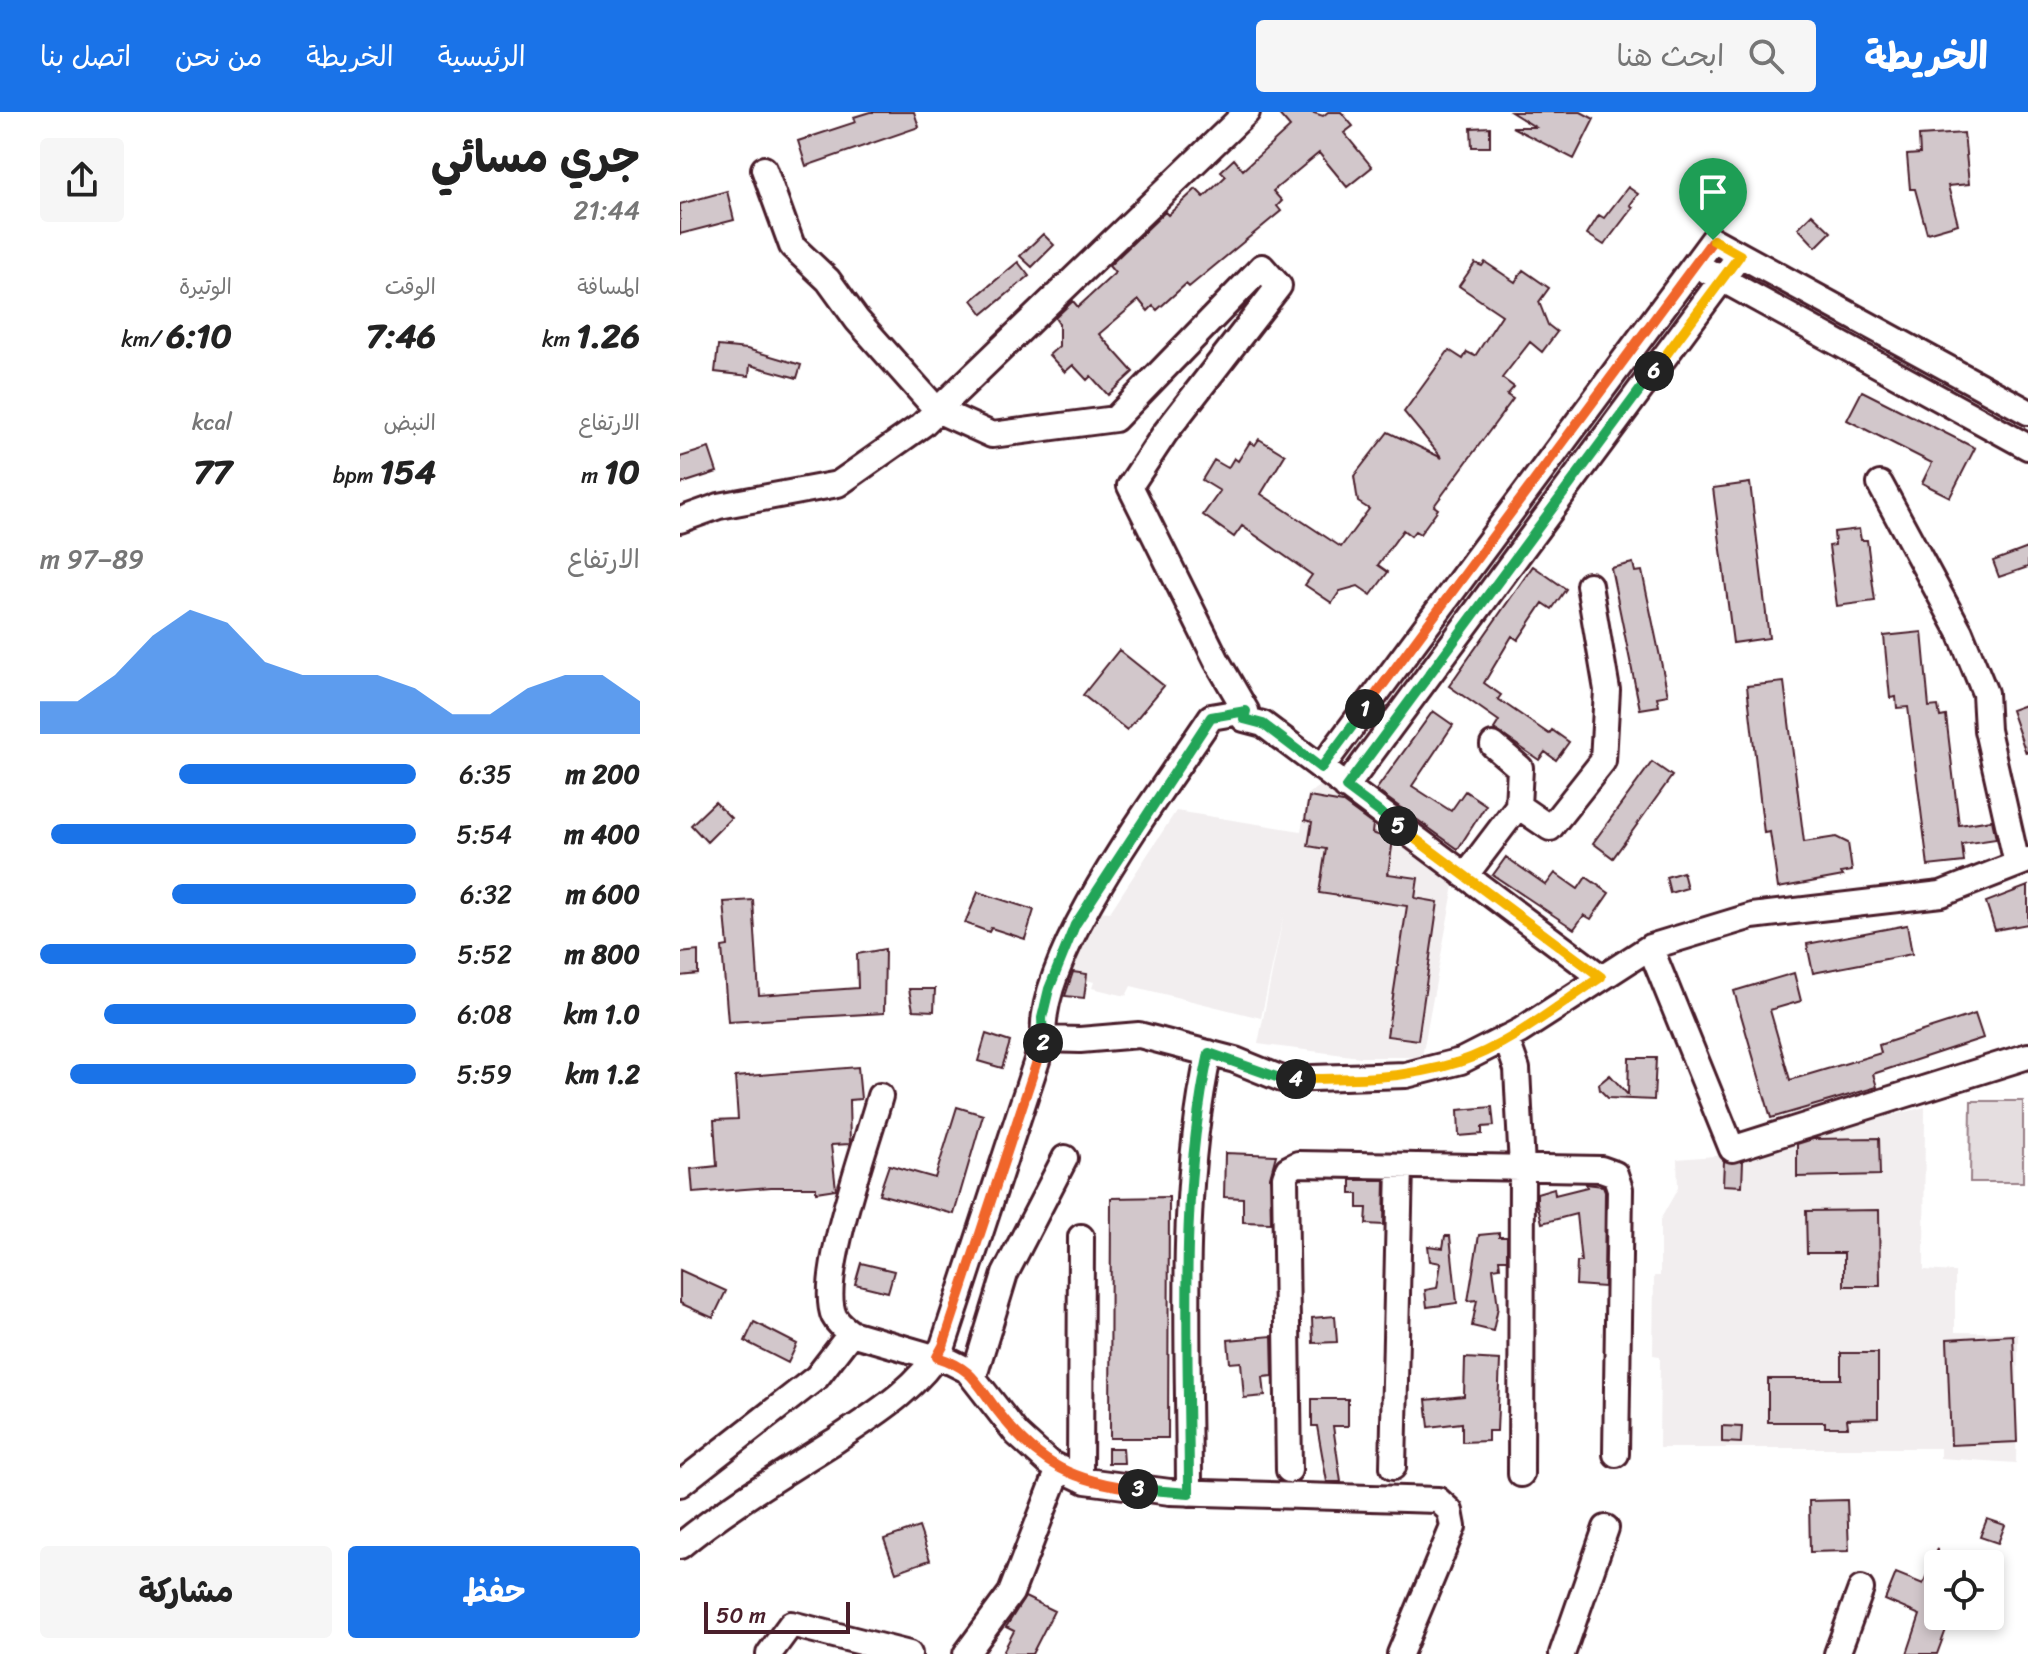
<!DOCTYPE html>
<html lang="ar">
<meta charset="utf-8">
<style>
:root{--surface:#fff;--page:#f6f6f6;--text:#222;--muted:#767676;--accent:#1a73e8}
body{margin:0;font-family:Sriracha,"Playpen Sans Arabic",sans-serif;background:var(--page);color:var(--text);direction:rtl;height:100vh;display:flex;flex-direction:column;font-size:30px;white-space:nowrap}
*{box-sizing:border-box;margin:0}
p{font-size:26px;color:var(--muted)}
.icon{flex:none;width:44px;height:44px;fill:none;stroke:currentColor;stroke-width:2;stroke-linecap:round;stroke-linejoin:round}
.map{position:relative;flex:1;overflow:hidden;direction:ltr}
.details{display:flex;flex-direction:column;background:var(--surface);width:680px}
.details>*{flex:none}
.tools{position:absolute;left:1244px;top:1438px;display:grid;gap:16px}
.tools a{display:grid;place-items:center;width:80px;height:80px;border-radius:8px;background:var(--surface);box-shadow:0 4px 12px #0003;font-size:40px}
.scale{position:absolute;left:24px;bottom:20px;width:146px;box-sizing:border-box;padding-left:8px;border:4px solid #4a1f2b;border-top:0;font-size:22px;line-height:28px;white-space:nowrap;color:#4a1f2b;-webkit-text-stroke:6px #fff;paint-order:stroke}
.pin{position:absolute;display:grid;place-items:center;width:68px;height:68px;color:#fff;margin:-82px -34px;border-radius:50% 50% 50% 0;rotate:-45deg;box-shadow:0 0 8px #0007}
.pin .icon{rotate:45deg}
.km{position:absolute;width:40px;height:40px;margin:-20px;border-radius:50%;background:#222;color:#fff;font-size:22px;line-height:40px;text-align:center}
.round{display:grid;place-items:center;flex:none;width:84px;height:84px;border-radius:8px;background:var(--page)}
.head{display:flex;align-items:center;justify-content:space-between;height:136px;padding:0 40px}
h1{font-size:44px;font-weight:700;line-height:60px}
.metrics{display:grid;grid-template-columns:repeat(3,1fr);gap:12px;height:136px;padding:8px 40px}
.metrics div{display:grid;align-content:center}
.metrics b{font-size:34px;font-weight:700}
.metrics small{font-size:22px;font-weight:400}
.metrics p{font-size:22px}
.chart{height:224px;padding:16px 40px}
.chart p{display:flex;justify-content:space-between}
.chart svg{width:100%;height:144px;margin-top:8px;fill:var(--accent);opacity:.7}
.cta{display:flex;gap:16px;margin-top:auto;padding:16px 40px}
.cta a{flex:1;height:92px;border-radius:8px;background:var(--accent);color:#fff;font-size:32px;font-weight:700;line-height:92px;text-align:center}
.cta a+a{background:var(--page);color:var(--text)}
ul{padding:0 40px;list-style:none;font-size:26px}
li{display:grid;grid-template-columns:128px 96px 1fr;align-items:center;height:60px}
li i{height:20px;border-radius:10px;background:var(--accent)}
header{display:flex;align-items:center;gap:48px;box-sizing:border-box;height:112px;padding:0 40px;background:var(--accent);color:#fff}
header strong{font-size:38px}
nav{display:flex;gap:44px;margin-inline-start:auto;font-size:28px}
.search{width:560px;height:72px;background:var(--page);display:flex;align-items:center;gap:20px;box-sizing:border-box;padding:0 28px;border-radius:8px;color:var(--muted);font-size:30px}
main{display:flex;flex:1;min-height:0}
.map>svg:first-child{display:block}
.built{fill:#f2eeef}
.garden{fill:#e5dee0;stroke:#987e86;stroke-width:2}
.building{fill:#d2c7cb;stroke:#4a1f2b;stroke-width:2}
.lines{fill:none;stroke-linecap:round;stroke-linejoin:round}
.minor-casing{stroke:#4a1f2b;stroke-width:30}
.minor{stroke:#fff;stroke-width:24}
.split-1-casing{stroke:#fff;stroke-width:16}
.split-2-casing{stroke:#fff;stroke-width:16}
.split-3-casing{stroke:#fff;stroke-width:16}
.split-4-casing{stroke:#fff;stroke-width:16}
.split-5-casing{stroke:#fff;stroke-width:16}
.split-6-casing{stroke:#fff;stroke-width:16}
.split-7-casing{stroke:#fff;stroke-width:16}
.split-1{stroke:#f0652b;stroke-width:10}
.split-2{stroke:#22a559;stroke-width:10}
.split-3{stroke:#f0652b;stroke-width:10}
.split-4{stroke:#22a559;stroke-width:10}
.split-5{stroke:#f5b400;stroke-width:10}
.split-6{stroke:#22a559;stroke-width:10}
.split-7{stroke:#f5b400;stroke-width:10}
</style>
<header>
<strong>الخريطة</strong>
<div class="search"><svg class="icon" aria-label="search" viewBox="0 0 24 24"><circle cx="10" cy="10" r="6"/><path d="M15 15l6 6"/></svg>ابحث هنا</div>
<nav><a>الرئيسية</a><a>الخريطة</a><a>من نحن</a><a>اتصل بنا</a></nav>
</header>
<main>
<div class="map">
<svg width="1348" height="1542" viewBox="0 0 1348 1542">
<rect width="100%" height="100%" fill="#fff"/>
<filter id="ink" filterUnits="userSpaceOnUse"><feTurbulence type="fractalNoise" baseFrequency=".0125" numOctaves="2"/><feDisplacementMap in="SourceGraphic" scale="16" xChannelSelector="R" yChannelSelector="G"/><feConvolveMatrix kernelMatrix="1 2 1 2 8 2 1 2 1" color-interpolation-filters="sRGB"/></filter>
<g filter="url(#ink)">
<!-- built -->
<path class="built" d="M642,673L775,768L742,945H680L578,932L604,801L581,906L451,874L446,884L412,876L414,870L389,863L418,799L430,800L496,699L621,719L628,682Z
M1245,995L1244,1158L1275,1160V1220L1338,1221L1336,1351L1260,1346V1336H979L980,1244L973,1243L974,1164H980V1108L998,1076L997,1047L1060,1042Z"/>
<!-- garden -->
<path class="garden" d="M1291,989H1343V1070H1290Z"/>
<!-- building -->
<path class="building" d="M190,0H234L239,15L126,54L118,29L176,10L174,5Z
M597,0H631L643,4L648,0H661L673,14L664,21L692,55L667,75L639,41L593,79L602,89L597,94L601,99L509,175L506,172L477,198L473,194L468,199L459,188L419,222L453,260L428,283L411,264L407,268L393,253L385,260L369,243L379,234V212L375,206L393,189L398,195L435,161L429,154L485,100L488,103L516,77L524,85L546,64L541,59L554,47L563,58L610,15Z
M831,0H901L914,7L894,47L832,15H855Z
M810,15V35H792L791,16Z
M1284,21L1289,72L1268,74L1278,112L1247,121L1235,77H1230L1227,43L1240,42L1239,24Z
M948,75L958,82L950,93L953,95L924,133L907,122L919,103L924,106Z
M47,79L54,108L0,122V92Z
M1132,102L1151,120L1136,135L1118,116Z
M363,122L374,133L352,155L340,144Z
M338,150L349,164L303,202L292,188Z
M805,150L835,170L843,158L869,176L859,190L868,213L877,220L862,240L850,230L822,266L834,275L827,283L833,287L754,394L758,397L740,422L735,419L731,424L723,418L698,453L708,460L691,483L678,474L660,479L652,491L625,473L632,463L562,414L554,425L523,403L540,379L522,368L534,348L548,356L554,346L558,349L570,330L575,333L579,327L605,343L581,382L661,435L689,397L678,390L674,364L708,320L762,346L724,300L769,238L783,247L787,240L795,244L822,203L779,174L795,151L802,154Z
M38,234L67,237L121,253L117,266L70,253L69,264L35,260Z
M1182,279L1295,336L1270,385L1242,371L1252,351L1167,308Z
M29,336L37,360L0,372V345Z
M1070,371L1089,526L1053,531L1033,376Z
M1179,417L1181,428H1187L1195,489L1157,494L1149,434L1155,433L1154,420Z
M1348,436V455L1319,465L1313,449Z
M953,451L955,460L962,459L988,583L977,585L979,594L960,597L931,456Z
M853,454L886,477L872,497L863,491L838,528L832,524L804,571L821,583L818,587L869,622L872,618L889,630L876,648L865,640L859,648L814,617L819,609L769,574Z
M1242,520L1249,595L1258,594L1260,605L1266,604L1279,713L1312,708L1316,727L1282,732L1284,750L1248,754L1228,595L1217,596L1216,585L1210,586L1204,524Z
M439,538L484,574L447,618L403,583Z
M1104,570L1124,730L1156,725L1168,731L1172,759L1161,761L1163,764L1098,776L1090,720L1084,721L1067,574Z
M1348,592V640L1346,641L1331,598Z
M753,599L773,613L732,674L771,699L785,679L806,693L778,737L696,678Z
M972,650L992,664L933,746L913,731Z
M629,685L663,691L693,713L692,721L713,728L708,762L738,766L735,786L758,790L738,928L707,924L727,794L639,781L646,737L628,734L632,710L625,708Z
M35,690L51,706L27,730L11,713Z
M826,745L866,773L875,761L898,777L906,765L929,781L911,807L904,803L894,817L813,763Z
M1003,760L1007,776L990,781L986,765Z
M1348,774V812L1315,818L1306,790Z
M298,780L354,798L345,827L311,816L309,820L285,811Z
M73,788L79,883L178,876L177,842L205,837L204,901L48,910L42,835L48,834L44,790Z
M1227,813L1232,842L1133,861L1127,832Z
M18,839V862L0,864V841Z
M393,860L407,862L404,886L385,884Z
M1114,861L1121,889L1090,898L1110,968L1201,941L1199,933L1295,902L1303,926L1193,962L1197,975L1091,1006L1054,879Z
M229,877H255L254,899L233,898Z
M306,922L330,930L322,956L298,949Z
M949,946H976L974,988L928,986L920,978L919,972L930,963L948,983Z
M178,955L181,987L169,988L170,1032L151,1033L156,1077L136,1080V1075H91L13,1081L11,1057L37,1054L34,1008L58,1007L55,965Z
M277,995L303,1003L274,1102L199,1082L209,1053L255,1066Z
M812,995L814,1014L802,1015V1022L779,1024L778,998Z
M1199,1026L1200,1063L1117,1065V1032L1133,1027Z
M545,1041L596,1043L590,1065L591,1111L563,1110V1086L544,1085Z
M1044,1049H1063L1062,1074L1043,1073Z
M671,1068H705L704,1113L686,1112L687,1096H678V1082H671Z
M906,1072L923,1074L925,1079L924,1175L896,1173L897,1150H901L896,1102L862,1111L857,1090V1081L874,1076L875,1083L907,1075Z
M489,1085L488,1326H430L431,1086Z
M1199,1098L1200,1174H1164V1141H1127L1126,1099Z
M819,1121V1125H827V1147H819L820,1155L813,1156L818,1195L813,1219L792,1214L797,1188L788,1189L799,1123Z
M765,1124H770L777,1191L747,1195L745,1178L757,1176L761,1151L750,1149L748,1134L763,1136Z
M181,1151L214,1159L208,1180L175,1172Z
M0,1158L46,1179L33,1206L0,1191Z
M655,1204L657,1230L633,1231L632,1206Z
M74,1210L117,1232L108,1251L65,1229Z
M1333,1223L1337,1330L1271,1333L1267,1227Z
M592,1224L593,1264L583,1265L585,1284L564,1286L561,1250L550,1251L548,1228Z
M1161,1241H1198V1306L1167,1307L1168,1315H1145V1310H1088V1267H1161Z
M785,1246L820,1248L817,1319H808V1329L782,1330V1311L749,1315L746,1288L784,1284Z
M632,1287H668V1314H653L661,1370H647L637,1314H632Z
M1042,1314L1062,1315L1061,1331L1042,1330Z
M428,1336H443L444,1351H428Z
M1167,1388L1169,1439L1130,1440L1129,1389Z
M1307,1407L1325,1413L1318,1431L1300,1425Z
M239,1415L250,1448L216,1460L204,1427Z
M1258,1437V1504H1271L1257,1542H1227L1240,1503L1205,1488L1216,1461L1243,1472Z
M345,1485L374,1499L352,1542H322L334,1519L326,1515Z"/>
<g class="lines">
<defs>
<path id="minor" d="M84,57L112,134L148,168L177,208L257,298L312,323L435,307L582,155L599,174L485,321L450,374L537,549L566,599
M1027,159L1348,335
M1200,372L1280,520L1305,581L1307,618L1337,752
M0,408L39,394L158,372L242,313L567,0
M813,633L840,656L838,694
M641,656L1033,128L1348,300
M666,675L1060,143
M785,764L838,694L870,716L923,649L927,578L909,473
M970,835L1052,1037L1348,944
M826,926L837,957L842,1056L841,1362
M364,927C355,844 483,678 531,605L566,599L564,607L583,612L921,865
M200,984C188,1028 137,1166 154,1204C158,1212 164,1216 171,1221L271,1250L287,1258L337,1322L369,1351L406,1369L490,1380L758,1388L770,1399L773,1415L720,1542
M294,1264L325,1162L385,1046
M713,1355L720,1054
M609,1358L605,1065L608,1057L618,1052L921,1057L935,1062L940,1077L936,1342
M400,1366L401,1125
M0,1372L137,1265L171,1221
M509,1381C509,1235 498,1084 529,941
M0,1434C47,1395 101,1363 153,1330C195,1302 236,1278 263,1234L364,927L400,928L459,923L555,948L602,967L726,963L781,949L840,919L970,835L1072,804L1261,782L1348,748
M89,1542L111,1512L229,1542
M286,1542L331,1481L379,1357
M882,1542L926,1416
M1157,1542L1181,1477"/>
</defs>
<!-- minor casing -->
<use href="#minor" class="minor-casing"/>
<!-- minor -->
<use href="#minor" class="minor"/>
</g>
</g>
<g class="lines" filter="url(#ink)">
<defs>
<path id="split-1" d="M685,597L1033,128"/>
<path id="split-2" d="M363,931L362,906L369,877L395,813L531,605L566,599L564,607L583,612L641,656L685,597"/>
<path id="split-3" d="M363,931L263,1234L257,1245C295,1257 297,1273 320,1302C359,1353 395,1370 458,1377"/>
<path id="split-4" d="M458,1377L509,1381C509,1235 498,1084 529,941L602,967H616"/>
<path id="split-5" d="M616,967C671,967 726,967 779,950C830,933 877,894 921,865L718,714"/>
<path id="split-6" d="M718,714L666,675L974,259"/>
<path id="split-7" d="M974,259L1060,143L1033,128"/>
</defs>
<!-- split-1 casing -->
<use href="#split-1" class="split-1-casing"/>
<!-- split-2 casing -->
<use href="#split-2" class="split-2-casing"/>
<!-- split-3 casing -->
<use href="#split-3" class="split-3-casing"/>
<!-- split-4 casing -->
<use href="#split-4" class="split-4-casing"/>
<!-- split-5 casing -->
<use href="#split-5" class="split-5-casing"/>
<!-- split-6 casing -->
<use href="#split-6" class="split-6-casing"/>
<!-- split-7 casing -->
<use href="#split-7" class="split-7-casing"/>
<!-- split-1 -->
<use href="#split-1" class="split-1"/>
<!-- split-2 -->
<use href="#split-2" class="split-2"/>
<!-- split-3 -->
<use href="#split-3" class="split-3"/>
<!-- split-4 -->
<use href="#split-4" class="split-4"/>
<!-- split-5 -->
<use href="#split-5" class="split-5"/>
<!-- split-6 -->
<use href="#split-6" class="split-6"/>
<!-- split-7 -->
<use href="#split-7" class="split-7"/>
</g>
</svg>
<div class="tools">
<a><svg class="icon" aria-label="locate" viewBox="0 0 24 24"><circle cx="12" cy="12" r="6"/><path d="M12 2v4M12 18v4M2 12h4M18 12h4"/></svg></a>
</div>
<div class="scale">50 m</div>
<div class="pin" style="left:1033px;top:128px;background:#1e9e55"><svg class="icon" aria-label="arrive" viewBox="0 0 24 24"><path d="M6 21V4h12l-3 4 3 4H6"/></svg></div>
<b class="km" style="left:685px;top:597px">1</b>
<b class="km" style="left:363px;top:931px">2</b>
<b class="km" style="left:458px;top:1377px">3</b>
<b class="km" style="left:616px;top:967px">4</b>
<b class="km" style="left:718px;top:714px">5</b>
<b class="km" style="left:974px;top:259px">6</b>
</div>
<section class="details">
<div class="head"><div><h1>جري مسائي</h1><p>21:44</p></div><a class="round"><svg class="icon" aria-label="share" viewBox="0 0 24 24"><path d="M12 15V3M7 8l5-5 5 5M5 13v7h14v-7"/></svg></a></div>
<div class="metrics">
<div><p>المسافة</p><b>1.26<small> km</small></b></div>
<div><p>الوقت</p><b>7:46</b></div>
<div><p>الوتيرة</p><b>6:10<small> /km</small></b></div>
</div>
<div class="metrics">
<div><p>الارتفاع</p><b>10<small> m</small></b></div>
<div><p>النبض</p><b>154<small> bpm</small></b></div>
<div><p>kcal</p><b>77</b></div>
</div>
<div class="chart"><p><span>الارتفاع</span>89–97 m</p>
<svg viewBox="0 0 160 44" preserveAspectRatio="none"><path d="M0 44V34L10 34L20 26L30 14L40 6L50 10L60 22L70 26L80 26L90 26L100 30L110 38L120 38L130 30L140 26L150 26L160 34V44z"/></svg>
</div>
<ul>
<li><b>200 m</b>6:35<i style="width:63%"></i></li>
<li><b>400 m</b>5:54<i style="width:97%"></i></li>
<li><b>600 m</b>6:32<i style="width:65%"></i></li>
<li><b>800 m</b>5:52<i style="width:100%"></i></li>
<li><b>1.0 km</b>6:08<i style="width:83%"></i></li>
<li><b>1.2 km</b>5:59<i style="width:92%"></i></li>
</ul>
<div class="cta"><a>حفظ</a><a>مشاركة</a></div>
</section>
</main>
